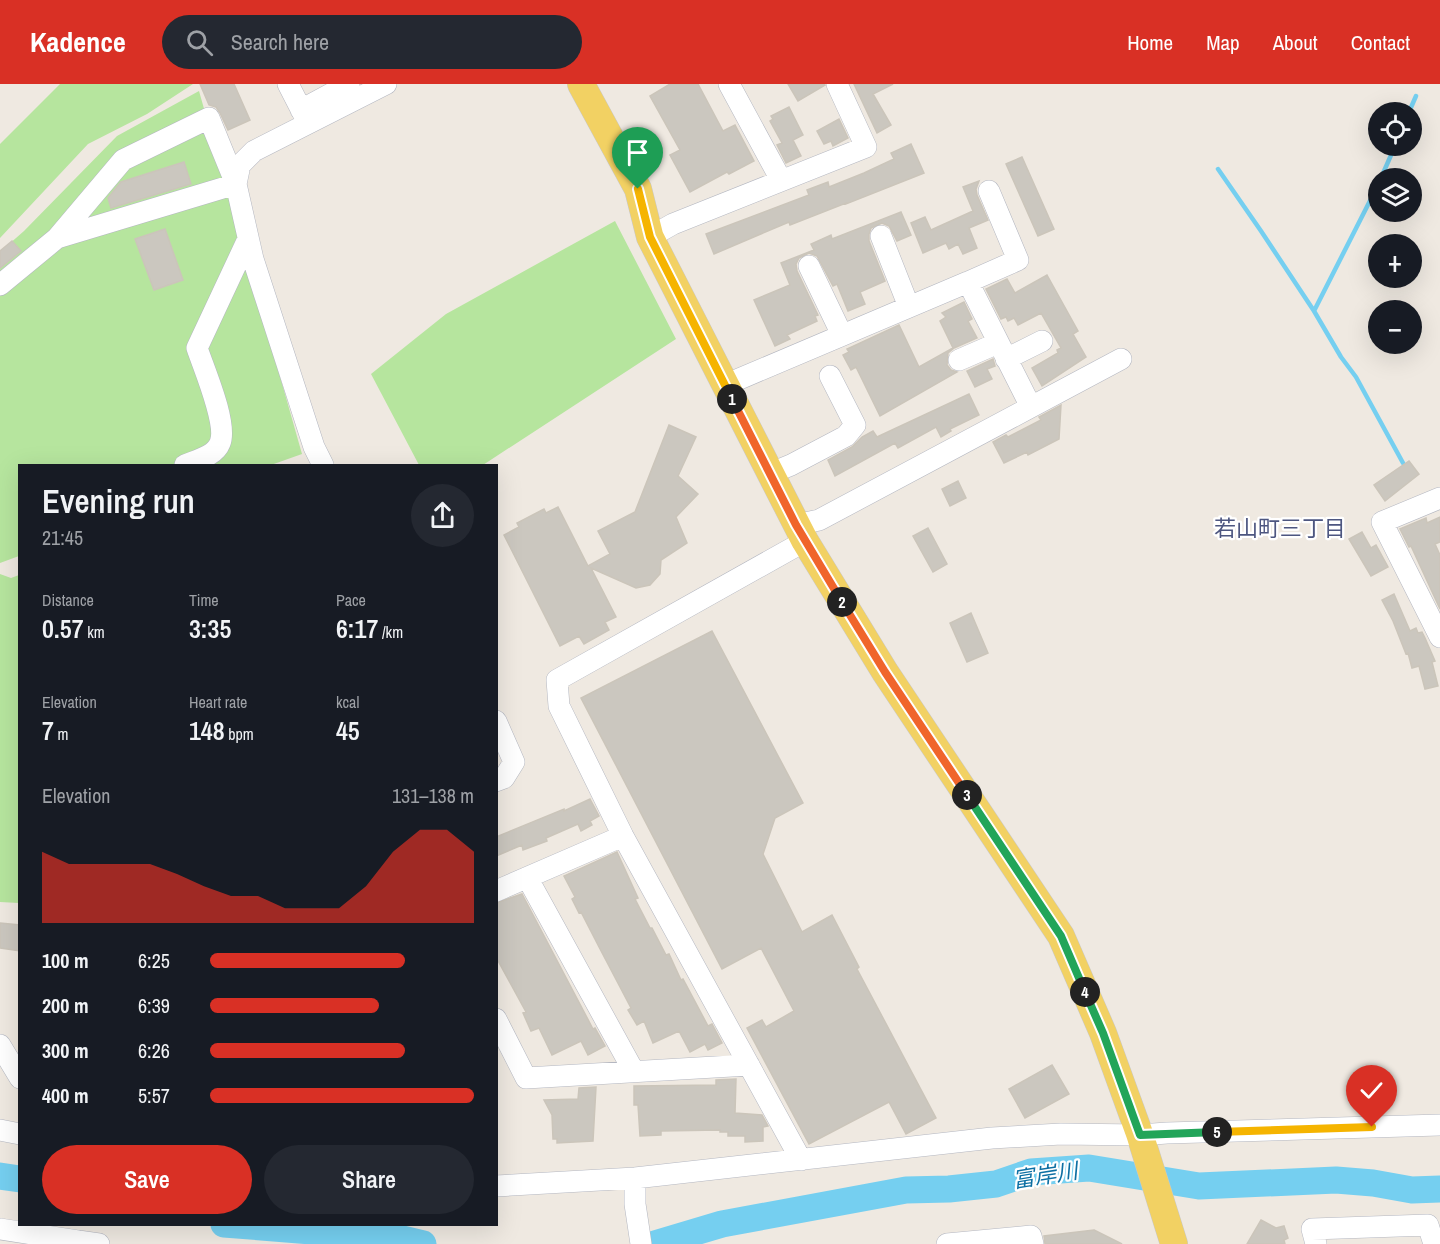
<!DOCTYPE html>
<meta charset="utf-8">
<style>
:root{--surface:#171b24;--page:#242831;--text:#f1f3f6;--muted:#9ea1a6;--accent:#d93025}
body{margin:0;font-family:"Archivo Narrow","Noto Sans JP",sans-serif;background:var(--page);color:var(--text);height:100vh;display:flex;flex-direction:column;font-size:22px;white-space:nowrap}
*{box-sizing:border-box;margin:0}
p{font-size:20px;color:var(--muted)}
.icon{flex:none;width:33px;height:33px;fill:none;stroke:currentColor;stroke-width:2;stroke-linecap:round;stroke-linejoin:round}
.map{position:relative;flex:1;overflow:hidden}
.panel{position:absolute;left:18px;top:380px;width:480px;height:762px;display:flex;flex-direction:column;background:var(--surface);border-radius:0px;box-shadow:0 6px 24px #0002}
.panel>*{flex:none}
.buttons{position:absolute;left:1368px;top:18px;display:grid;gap:12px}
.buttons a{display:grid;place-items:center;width:54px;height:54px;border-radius:50%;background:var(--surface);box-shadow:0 6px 24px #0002;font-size:30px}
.pin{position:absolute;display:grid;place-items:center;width:51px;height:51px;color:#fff;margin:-62px -26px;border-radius:50% 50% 50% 0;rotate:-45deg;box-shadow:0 0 6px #0007}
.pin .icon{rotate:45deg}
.km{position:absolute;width:30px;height:30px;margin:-15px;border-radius:50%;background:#222;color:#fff;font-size:16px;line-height:30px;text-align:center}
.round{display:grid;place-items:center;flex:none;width:63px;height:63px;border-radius:32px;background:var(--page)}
.overview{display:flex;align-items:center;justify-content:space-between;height:102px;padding:0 24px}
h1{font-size:33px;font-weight:600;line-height:45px}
.stats{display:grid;grid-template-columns:repeat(3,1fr);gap:9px;height:102px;padding:6px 24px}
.stats div{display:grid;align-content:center}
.stats b{font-size:26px;font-weight:600}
.stats small{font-size:16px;font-weight:400}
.stats p{font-size:16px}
.chart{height:168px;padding:12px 24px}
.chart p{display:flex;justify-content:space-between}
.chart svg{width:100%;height:108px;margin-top:6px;fill:var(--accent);opacity:.7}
.cta{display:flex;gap:12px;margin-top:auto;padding:12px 24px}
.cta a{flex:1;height:69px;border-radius:36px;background:var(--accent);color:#fff;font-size:24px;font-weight:600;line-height:69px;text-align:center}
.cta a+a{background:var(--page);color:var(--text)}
ul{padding:0 24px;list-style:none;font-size:20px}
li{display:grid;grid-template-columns:96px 72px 1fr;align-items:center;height:45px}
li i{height:15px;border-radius:8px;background:var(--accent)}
header{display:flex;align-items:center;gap:36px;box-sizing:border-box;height:84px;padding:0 30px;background:var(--accent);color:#fff}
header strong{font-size:28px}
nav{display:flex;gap:33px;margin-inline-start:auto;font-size:21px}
.search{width:420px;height:54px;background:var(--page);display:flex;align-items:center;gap:15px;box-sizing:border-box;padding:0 21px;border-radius:33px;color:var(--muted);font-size:22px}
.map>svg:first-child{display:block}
.green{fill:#b6e59e}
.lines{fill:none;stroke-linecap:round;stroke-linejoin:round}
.stream{stroke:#75cff0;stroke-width:4.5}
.river{stroke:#75cff0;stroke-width:27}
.building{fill:#cbc7bf;stroke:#cbc5ba;stroke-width:1.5}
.minor-casing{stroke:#b4b7c1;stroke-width:22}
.major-casing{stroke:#c9c9c9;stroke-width:28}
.minor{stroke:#fff;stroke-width:21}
.major{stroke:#f2d163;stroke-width:27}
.split-1-casing{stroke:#fff;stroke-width:12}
.split-2-casing{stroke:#fff;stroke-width:12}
.split-3-casing{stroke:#fff;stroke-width:12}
.split-4-casing{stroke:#fff;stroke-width:12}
.split-5-casing{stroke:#fff;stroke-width:12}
.split-6-casing{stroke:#fff;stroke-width:12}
.split-1{stroke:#f5b400;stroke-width:8}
.split-2{stroke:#f0652b;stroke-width:8}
.split-3{stroke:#f0652b;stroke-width:8}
.split-4{stroke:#22a559;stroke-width:8}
.split-5{stroke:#22a559;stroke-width:8}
.split-6{stroke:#f5b400;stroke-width:8}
.labels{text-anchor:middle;stroke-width:4.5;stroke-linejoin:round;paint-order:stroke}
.neighbourhood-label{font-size:22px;fill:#4d5680;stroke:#fff}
.water-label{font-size:22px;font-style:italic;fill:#0d6fa3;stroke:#fff}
</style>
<header>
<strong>Kadence</strong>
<div class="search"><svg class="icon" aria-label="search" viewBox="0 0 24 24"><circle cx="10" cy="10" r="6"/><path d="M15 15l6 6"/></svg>Search here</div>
<nav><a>Home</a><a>Map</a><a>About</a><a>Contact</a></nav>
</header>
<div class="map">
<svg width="1440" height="1160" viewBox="0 0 1440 1160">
<rect width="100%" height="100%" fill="#efe9e1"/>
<!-- green -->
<path class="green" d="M60,0H193L147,30L88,60L0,154V60Z
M199,7L302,370L271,381H20L19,472L0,479V168L24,147L117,52Z
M615,137L676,255L483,381H419L371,290L446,230Z
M0,490L11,494L19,491V819L0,818Z"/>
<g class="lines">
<!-- stream -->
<path class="stream" d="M1409,28L1416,12
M1218,85L1261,147L1314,227L1341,273L1356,293L1403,379
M1381,94L1395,62
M1314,227L1378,101"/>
<!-- river -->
<path class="river" d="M0,1092L20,1095
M224,1140L398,1154L423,1160
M655,1160L722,1140L906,1106L949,1105L996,1100L1031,1088L1089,1084L1199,1102L1336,1096L1373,1099L1412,1106L1440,1105"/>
</g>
<!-- building -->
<path class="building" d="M200,0H234L250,36L228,46L220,29L216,23L209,21Z
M670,0H698L723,47L735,41L754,77L729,90L727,88L690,108L670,71L680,66L650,12Z
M788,0H824L825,1L798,17Z
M854,0H893L873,10L891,41L877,49Z
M789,23L803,51L793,56L801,72L786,79L777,61L782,59L770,37L773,35L771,32Z
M839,35L848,54L833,62L831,57L824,60L817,47Z
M911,60L924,89L846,120V119L790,141L789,138L714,170L706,150L809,111L807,106L828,98L829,103L864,89L894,75L891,69Z
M1022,73L1054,145L1038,152L1006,80Z
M184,78L191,100L111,124L108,114L121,98Z
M979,97L976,105L977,111L988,136L969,144L977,164L963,170L958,160L949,165L946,159L923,169L911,139L925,133L931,146L973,127L963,103Z
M901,128L911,151L897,157L889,142L882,139L871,144L869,150V157L885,197L860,208L865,220L848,227L837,200L833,202L817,172L809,169L799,174L796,180L797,187L818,231L815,232L817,237L787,251L790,255L775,262L754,216L790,201L781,179L814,166L811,160L831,151L832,155Z
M165,145L183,196L154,206L135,155Z
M12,157L21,167L0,184V167Z
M1047,191L1078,247L1073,250L1086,273L1042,302L1032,284L1058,269L1057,266L1061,264L1041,229L1018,241L1014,234L1008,237L1006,233L1001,235L986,205L1007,195L1015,209Z
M964,218L972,235L968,237L977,254L954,264L948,269L947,281L951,286L957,288L880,332L856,283L851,286L843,271L849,268L847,265L899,241L919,283L953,264L940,237L946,233L942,229Z
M993,275L995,282L987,285L992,295L975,303L967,287Z
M969,310L979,331L950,345L951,347L941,353L936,343L898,364L895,359L835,392L828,376L852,363L862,353L873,347L877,353Z
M1061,321L1059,355L1028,371L1027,368L1004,379L993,358L1006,351L1008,353L1041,336L1039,333Z
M669,341L696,353L678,392L698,410L676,433L687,459L661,476L660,490L650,501L636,504L591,484L616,533L605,538L609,546L584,560L579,552L560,562L504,451L519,443L517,439L544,425L546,429L558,423L588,482L610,470L598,447L635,428Z
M1409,377L1419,390L1385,417L1374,401Z
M958,397L966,414L950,422L942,405Z
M1440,433V458L1435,460L1440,471V525L1411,462L1409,463L1400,445L1426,434L1427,439Z
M928,444L947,480L933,488L913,452Z
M1362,448L1371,464L1376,461L1388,483L1371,492L1349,455Z
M1394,510L1410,547L1416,544L1418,549L1422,548L1425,554L1435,577L1432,578L1438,602L1425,605L1419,582L1412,584L1408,569L1406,570L1393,537L1382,516Z
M971,529L988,569L967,578L950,539Z
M712,547L803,719L775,734L763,770L802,848L832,831L859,883L857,885L936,1034L906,1050L889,1018L809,1060L747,944L762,936L766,943L794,927L761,864L722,885L581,614Z
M590,715L599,732L590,737L592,741L581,747L578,740L546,754L547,757L523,766L522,761L496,772V753L564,725V727Z
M617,768L638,814L635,815L650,844H652L666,871L669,870L681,896L683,895L708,942L712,940L722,959L708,966L705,960L690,968L679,947L653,959L644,937L637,941L628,926L631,924L599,863L581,828L579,829L572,815L575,813L564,792Z
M522,810L593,945L595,944L605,962L588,971L581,957L552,971L539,944L531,947L523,929L526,928L496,873V819Z
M0,839L20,841V867L0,864Z
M1052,981L1069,1010L1025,1034L1009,1005Z
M736,995L735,1029L762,1031L768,1042L763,1043V1057L745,1058V1052H728V1048H720V1046L661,1047V1051L640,1052L638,1021H634V1002L716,1001V996Z
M596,1003L593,1057L557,1059V1055H553L552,1031L544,1016L578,1015L579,1004Z
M1261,1136L1276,1144L1284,1142L1288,1154L1284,1156L1285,1160H1247Z
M1094,1146L1122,1160H1045L1044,1152Z"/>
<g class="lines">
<defs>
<path id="minor" d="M288,0L307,37
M729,0L781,96
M301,26L349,0
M881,152L909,223
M650,153L673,140L866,63L837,0
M809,182L842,251
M968,198L1018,176L989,107
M0,201L57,154L123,76L209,34L236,100L57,154
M1006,275L1042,257
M959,276L998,259
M725,301L968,198L1031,323L819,436L796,441
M1031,323L1121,275
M185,381C197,376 215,372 220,359C228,340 204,285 197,264L248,155
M323,381L314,363L253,175L236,100L240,81L254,67L386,0
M769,390L791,381L846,352L855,341L830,292
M1440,414L1382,438L1440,553
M496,637L514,678L504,694L496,697
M528,795L633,986
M496,807L623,752
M496,935L526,994L749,981
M0,961L20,994
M0,1046L20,1050
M801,1076L623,752L559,622L557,596L805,457
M635,1094V1120L641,1160
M496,1102L635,1094L992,1054L1061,1050L1140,1051L1167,1049L1440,1041
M0,1145L78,1157
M77,1160L78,1157L99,1160
M947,1160L1031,1152L1033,1160
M1316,1160L1312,1145L1428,1141L1434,1160"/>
<path id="major" d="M581,0L638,105L650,153L805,457L885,588L1061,852L1103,949L1140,1051L1174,1160"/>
</defs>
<!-- minor casing -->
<use href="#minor" class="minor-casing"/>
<!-- major casing -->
<use href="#major" class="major-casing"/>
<!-- minor -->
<use href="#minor" class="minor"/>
<!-- major -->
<use href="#major" class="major"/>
</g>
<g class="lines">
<defs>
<path id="split-1" d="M638,105L650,153L732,315"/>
<path id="split-2" d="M732,315L796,441L842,518"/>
<path id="split-3" d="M842,518L885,588L967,711"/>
<path id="split-4" d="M967,711L1061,852L1085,908"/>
<path id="split-5" d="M1085,908L1103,949L1140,1051L1217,1048"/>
<path id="split-6" d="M1217,1048L1372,1043"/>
</defs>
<!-- split-1 casing -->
<use href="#split-1" class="split-1-casing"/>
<!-- split-2 casing -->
<use href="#split-2" class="split-2-casing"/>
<!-- split-3 casing -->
<use href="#split-3" class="split-3-casing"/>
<!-- split-4 casing -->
<use href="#split-4" class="split-4-casing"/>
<!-- split-5 casing -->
<use href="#split-5" class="split-5-casing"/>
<!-- split-6 casing -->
<use href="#split-6" class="split-6-casing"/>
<!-- split-1 -->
<use href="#split-1" class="split-1"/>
<!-- split-2 -->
<use href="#split-2" class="split-2"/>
<!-- split-3 -->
<use href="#split-3" class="split-3"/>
<!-- split-4 -->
<use href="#split-4" class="split-4"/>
<!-- split-5 -->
<use href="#split-5" class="split-5"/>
<!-- split-6 -->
<use href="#split-6" class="split-6"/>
</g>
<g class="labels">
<!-- neighbourhood labels -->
<g class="neighbourhood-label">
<text x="1280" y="452">若山町三丁目</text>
</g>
<!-- water labels -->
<g class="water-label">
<text transform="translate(1045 1091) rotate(-9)" y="8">富岸川</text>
</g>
</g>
</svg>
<div class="buttons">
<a><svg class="icon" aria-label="locate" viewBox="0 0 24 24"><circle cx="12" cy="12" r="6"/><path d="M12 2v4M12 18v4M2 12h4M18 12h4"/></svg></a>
<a><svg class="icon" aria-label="layers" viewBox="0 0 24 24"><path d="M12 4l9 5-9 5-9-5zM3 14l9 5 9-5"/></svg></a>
<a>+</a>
<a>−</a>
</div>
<div class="pin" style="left:638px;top:105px;background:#1e9e55"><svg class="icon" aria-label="arrive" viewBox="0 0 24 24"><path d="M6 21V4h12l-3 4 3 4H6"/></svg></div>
<div class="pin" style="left:1372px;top:1043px;background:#d93025"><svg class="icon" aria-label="check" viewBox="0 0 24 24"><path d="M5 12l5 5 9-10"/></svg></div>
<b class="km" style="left:732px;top:315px">1</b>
<b class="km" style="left:842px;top:518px">2</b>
<b class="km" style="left:967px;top:711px">3</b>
<b class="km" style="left:1085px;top:908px">4</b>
<b class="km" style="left:1217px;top:1048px">5</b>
<section class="panel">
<div class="overview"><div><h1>Evening run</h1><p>21:45</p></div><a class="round"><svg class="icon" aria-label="share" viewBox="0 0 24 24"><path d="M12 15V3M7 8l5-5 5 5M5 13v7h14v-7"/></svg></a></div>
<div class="stats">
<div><p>Distance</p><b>0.57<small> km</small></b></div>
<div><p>Time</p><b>3:35</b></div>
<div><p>Pace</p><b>6:17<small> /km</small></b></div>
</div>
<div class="stats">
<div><p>Elevation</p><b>7<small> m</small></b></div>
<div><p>Heart rate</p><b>148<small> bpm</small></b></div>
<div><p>kcal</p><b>45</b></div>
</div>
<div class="chart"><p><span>Elevation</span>131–138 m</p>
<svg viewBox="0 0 160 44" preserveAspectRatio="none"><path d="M0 44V15L10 20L20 20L30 20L40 20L50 24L60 29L70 33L80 33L90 38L100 38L110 38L120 29L130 15L140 6L150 6L160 15V44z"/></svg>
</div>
<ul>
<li><b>100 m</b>6:25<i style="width:74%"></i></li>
<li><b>200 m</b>6:39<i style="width:64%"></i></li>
<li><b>300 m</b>6:26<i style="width:74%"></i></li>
<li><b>400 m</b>5:57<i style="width:100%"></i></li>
</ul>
<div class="cta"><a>Save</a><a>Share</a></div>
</section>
</div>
